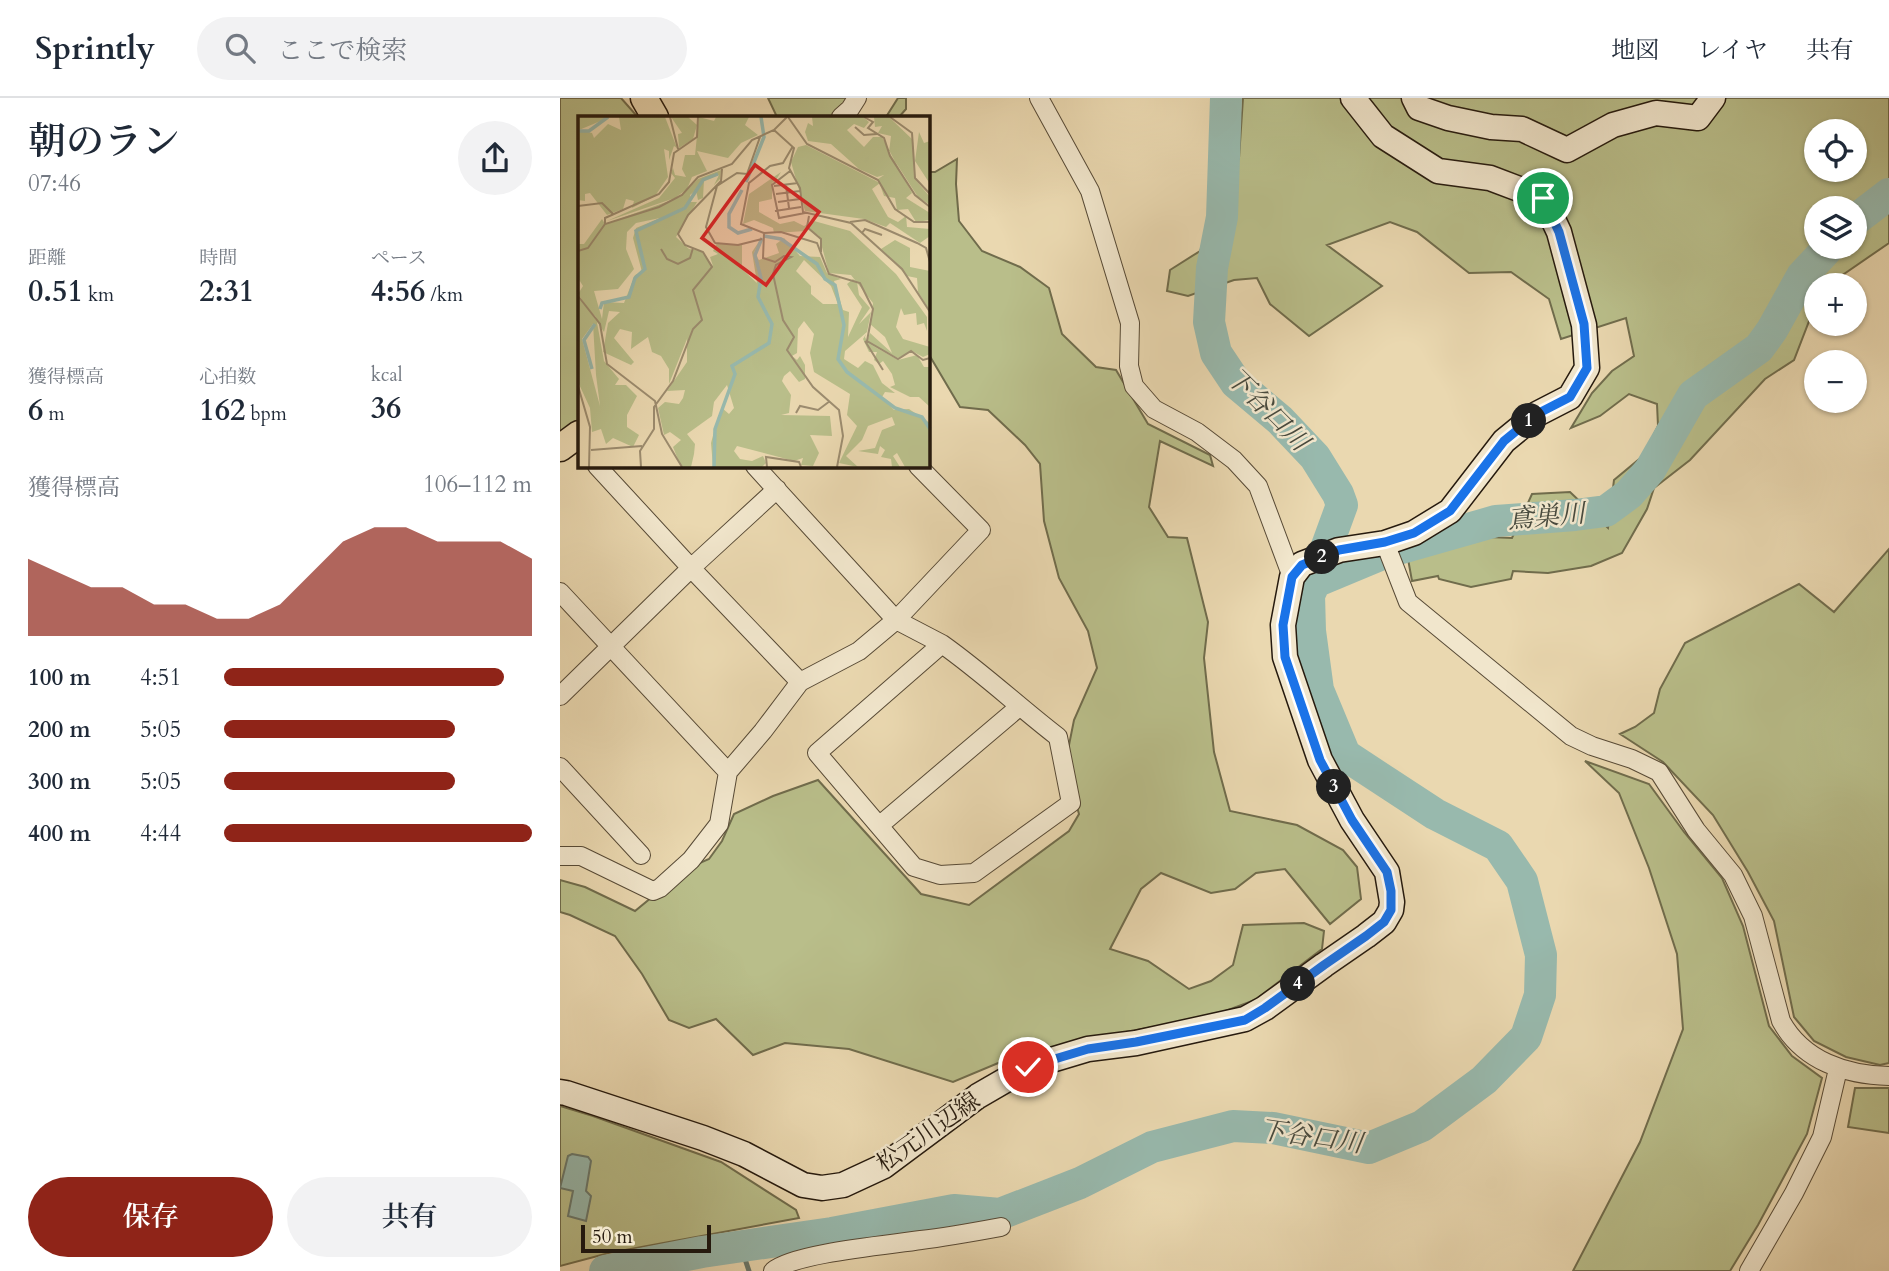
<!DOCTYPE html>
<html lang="ja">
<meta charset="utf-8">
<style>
:root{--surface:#fff;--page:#f2f2f3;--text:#1f2937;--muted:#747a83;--line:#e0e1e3;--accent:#8f2418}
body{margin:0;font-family:Cardo,"Noto Serif JP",serif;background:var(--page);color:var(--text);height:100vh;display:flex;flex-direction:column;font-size:26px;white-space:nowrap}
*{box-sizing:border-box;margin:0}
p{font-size:23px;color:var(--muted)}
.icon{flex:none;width:38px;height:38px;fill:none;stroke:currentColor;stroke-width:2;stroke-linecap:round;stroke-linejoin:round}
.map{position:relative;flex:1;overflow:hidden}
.drawer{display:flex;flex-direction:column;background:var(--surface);width:560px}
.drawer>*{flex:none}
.controls{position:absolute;left:1244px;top:21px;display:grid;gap:14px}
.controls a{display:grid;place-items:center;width:63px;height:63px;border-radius:50%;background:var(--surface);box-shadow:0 2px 5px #0004;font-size:35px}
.scale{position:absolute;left:21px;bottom:18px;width:130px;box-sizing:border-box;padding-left:7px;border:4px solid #261a0e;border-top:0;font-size:19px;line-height:24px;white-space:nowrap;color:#261a0e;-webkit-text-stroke:5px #f1e6cc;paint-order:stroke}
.pin{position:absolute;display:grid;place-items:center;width:60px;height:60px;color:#fff;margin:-30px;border:4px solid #fff;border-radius:50%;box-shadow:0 2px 7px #0007}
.km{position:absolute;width:35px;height:35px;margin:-18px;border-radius:50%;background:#222;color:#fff;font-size:19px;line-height:35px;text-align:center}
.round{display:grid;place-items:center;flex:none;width:74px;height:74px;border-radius:37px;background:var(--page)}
.headline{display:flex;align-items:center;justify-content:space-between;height:119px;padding:0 28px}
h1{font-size:38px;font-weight:600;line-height:52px}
.stats{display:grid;grid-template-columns:repeat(3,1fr);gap:10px;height:119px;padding:7px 28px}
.stats div{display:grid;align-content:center}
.stats b{font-size:30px;font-weight:600}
.stats small{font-size:19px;font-weight:400}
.stats p{font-size:19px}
.chart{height:196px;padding:14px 28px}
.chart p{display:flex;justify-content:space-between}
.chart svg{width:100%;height:126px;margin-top:7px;fill:var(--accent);opacity:.7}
.button{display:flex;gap:14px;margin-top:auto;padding:14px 28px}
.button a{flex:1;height:80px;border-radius:42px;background:var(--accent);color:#fff;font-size:28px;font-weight:600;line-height:80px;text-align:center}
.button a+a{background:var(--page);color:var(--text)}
ul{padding:0 28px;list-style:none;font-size:23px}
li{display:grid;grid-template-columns:112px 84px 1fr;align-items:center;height:52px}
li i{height:18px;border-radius:9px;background:var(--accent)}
header{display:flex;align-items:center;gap:42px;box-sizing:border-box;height:98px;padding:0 35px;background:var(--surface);border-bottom:2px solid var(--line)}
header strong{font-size:33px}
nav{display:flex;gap:38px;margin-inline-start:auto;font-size:24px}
.search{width:490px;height:63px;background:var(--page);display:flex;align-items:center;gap:18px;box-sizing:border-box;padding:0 24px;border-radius:38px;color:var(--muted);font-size:26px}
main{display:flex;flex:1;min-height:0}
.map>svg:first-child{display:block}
.green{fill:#b9be8a;stroke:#706c4c;stroke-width:2;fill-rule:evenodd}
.water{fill:#98b9ad;stroke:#6a796d;stroke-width:2}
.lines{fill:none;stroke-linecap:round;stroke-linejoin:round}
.stream{stroke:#6a796d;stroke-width:5}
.river{stroke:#98b9ad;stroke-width:32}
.minor-casing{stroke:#574a36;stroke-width:20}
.secondary-casing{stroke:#261a0e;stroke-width:27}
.primary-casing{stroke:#261a0e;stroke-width:29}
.minor{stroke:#f1e6cc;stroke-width:18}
.secondary{stroke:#f1e6cc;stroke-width:24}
.primary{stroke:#ead8b0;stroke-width:26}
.route-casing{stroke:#fff;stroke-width:14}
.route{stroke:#1a73e8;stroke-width:9}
.labels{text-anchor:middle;stroke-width:5;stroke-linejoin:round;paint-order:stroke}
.street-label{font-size:24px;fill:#261a0e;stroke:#f1e6cc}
.water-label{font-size:26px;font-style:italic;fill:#484a3e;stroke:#f1e6cc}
.inset-river{fill:none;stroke:#98b9ad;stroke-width:3.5}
.inset-road{fill:none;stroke:#9c8c6f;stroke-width:2}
.view{fill:#d62828;fill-opacity:0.15;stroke:#d62828;stroke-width:3.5}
.inset-edge{fill:none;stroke:#261a0e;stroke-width:3.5}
</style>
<header>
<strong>Sprintly</strong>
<div class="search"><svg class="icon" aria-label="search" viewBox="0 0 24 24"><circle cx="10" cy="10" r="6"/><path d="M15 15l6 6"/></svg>ここで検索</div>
<nav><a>地図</a><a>レイヤ</a><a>共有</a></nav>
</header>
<main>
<section class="drawer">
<div class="headline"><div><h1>朝のラン</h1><p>07:46</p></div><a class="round"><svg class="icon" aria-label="share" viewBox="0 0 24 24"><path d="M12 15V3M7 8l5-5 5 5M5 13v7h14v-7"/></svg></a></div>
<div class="stats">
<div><p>距離</p><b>0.51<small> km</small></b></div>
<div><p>時間</p><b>2:31</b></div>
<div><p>ペース</p><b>4:56<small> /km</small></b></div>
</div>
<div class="stats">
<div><p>獲得標高</p><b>6<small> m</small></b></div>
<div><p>心拍数</p><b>162<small> bpm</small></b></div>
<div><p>kcal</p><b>36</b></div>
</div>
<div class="chart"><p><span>獲得標高</span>106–112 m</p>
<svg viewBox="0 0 160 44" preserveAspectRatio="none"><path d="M0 44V17L10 22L20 27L30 27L40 33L50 33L60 38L70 38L80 33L90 22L100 11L110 6L120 6L130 11L140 11L150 11L160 17V44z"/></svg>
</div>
<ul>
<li><b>100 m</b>4:51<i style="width:91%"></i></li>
<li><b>200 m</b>5:05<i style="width:75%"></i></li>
<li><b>300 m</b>5:05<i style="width:75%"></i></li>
<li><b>400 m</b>4:44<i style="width:100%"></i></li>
</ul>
<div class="button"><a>保存</a><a>共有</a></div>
</section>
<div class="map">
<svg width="1329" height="1173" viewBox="0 0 1329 1173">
<rect width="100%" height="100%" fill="#ead8b0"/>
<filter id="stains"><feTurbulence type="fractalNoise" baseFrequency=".00286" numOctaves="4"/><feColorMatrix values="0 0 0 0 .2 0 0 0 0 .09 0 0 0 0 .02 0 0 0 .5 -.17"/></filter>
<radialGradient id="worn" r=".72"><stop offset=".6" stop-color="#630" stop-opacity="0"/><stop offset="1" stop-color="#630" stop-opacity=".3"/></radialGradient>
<!-- green -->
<path class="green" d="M0,0H61L76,17L86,19H19V323L0,339Z
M208,0H288L285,7L270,19H217Z
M338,0H346V11L339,19H326Z
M683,0H1329V145L1268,187H1256V205L1234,262L1205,281L1130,362L1094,390L1087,411L1062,455L1031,468L988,475L953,473L951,481L911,489L879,481L878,478L852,483L848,461L928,439L952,440L972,396L1010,394L1048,430L1054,382L1084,357L1098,328L1097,306L1069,296L1040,318L1011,330L1032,295L1052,273L1074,258L1066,220L1001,241L989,201L951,174L909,175L857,134L830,124L767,147L822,188L749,238L710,206L697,180L674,182L628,198L607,193L610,172L640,153L679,60ZM1256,33H1295V72H1256ZM1256,110H1295V149H1256Z
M397,61L396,86L399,123L422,153L460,169L489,190L502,236L536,269L556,272L588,326L650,357L653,368L600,343L589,409L608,439L627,440L648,524L644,560L654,654L670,713L737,727L783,752L797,769L801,801L770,826L725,771L696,775L675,791L651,795L601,775L581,791L550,851L588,863L629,891L651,883L673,867L683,827L744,825L764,833L762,851L695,902L652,918L523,942L443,963L393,984L289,951L225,945L193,957L156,921L129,930L109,922L82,876L55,838L10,817L0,814V782L25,789L75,813L126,771L149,761L162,743L174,716L213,698L258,682L361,796L409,807L509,733L519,716L505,667L514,622L537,570L528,533L499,480L484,423L480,366L465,347L428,312L400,309L368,255V74H375Z
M1329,451V965L1320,967L1286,959L1254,943L1234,919L1214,823L1188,774L1153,717L1103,664L1060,636L1075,629L1094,615L1100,591L1125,545L1239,486L1274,514Z
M1025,663L1089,686L1124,734L1162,780L1183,828L1209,928L1232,958L1262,980L1247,1036L1198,1127L1170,1173H1013L1080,1044L1123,931L1117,856L1089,770L1059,695Z
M1295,990H1329V1035L1288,1029Z
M0,1008L33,1018L161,1064L236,1112L239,1120L49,1155L0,1168Z"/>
<!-- water -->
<path class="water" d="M12,1056L28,1059L31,1063L26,1093L31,1098L26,1123L8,1118L13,1093L0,1090L8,1058Z"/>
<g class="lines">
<!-- stream -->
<path class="stream" d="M181,1149L189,1173"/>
<!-- river -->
<path class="river" d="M666,0L662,119L652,170L649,224L656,255L676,285L720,322L755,359L778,396L782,407L767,448
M1295,122L1329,96
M45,1173L142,1154L272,1135L394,1112L440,1116L520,1085L592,1049L673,1028L713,1030L809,1050L862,1028L924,982L966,939L980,897L981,857L962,783L938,748L875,716L785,657L758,592L750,533L749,497L755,484L827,454L936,423L1015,417L1046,413L1069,396L1090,372L1133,297L1199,250L1212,232L1242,178L1269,149"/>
<defs>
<path id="minor" d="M479,0L530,93L570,225L569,268L574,288L594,311L637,334L674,362L698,388L732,479
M281,19L290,11L297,0
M37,368L131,470L240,584
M195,368L336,522L382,546
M825,445L848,504L1011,638L1032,648L1072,661L1099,674L1136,732L1173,777L1193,818L1221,923C1243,963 1286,977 1329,978
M0,494L168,674
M382,546C423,575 459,609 498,639L511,705L414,775L380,777L354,769L257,655Z
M0,598L131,470L217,391
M0,669L81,757
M320,727L459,609
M0,758H21L93,793L100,790L131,762L159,726L168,674L203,633L240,584L299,553L336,522L421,432L358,368
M213,1173C234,1155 329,1147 361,1142C387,1139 414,1134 441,1129
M1189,1173L1234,1095L1262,1039L1278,971"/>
<path id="secondary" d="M854,0L859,10L888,20L931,29L962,31L1007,52L1053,27L1096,15L1138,20L1153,0
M0,994L6,995L143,1040L184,1056L243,1087L262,1090L283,1087L324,1068L418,998L468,969L528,951L576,945L685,921L705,910L764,867L806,838L824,824L831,812L832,804L827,774L792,722L760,662L725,559L723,527L732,479L742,466L779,452L825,445L854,435L890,413L944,343L977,316L1010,299L1027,270L1024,227L999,134L983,100L930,80L878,73L823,38L793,0"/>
<path id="primary" d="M84,0L95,19
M0,350L19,336"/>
</defs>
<!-- minor casing -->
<use href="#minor" class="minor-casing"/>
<!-- secondary casing -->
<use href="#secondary" class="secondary-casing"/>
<!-- primary casing -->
<use href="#primary" class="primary-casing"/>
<!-- minor -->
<use href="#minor" class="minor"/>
<!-- secondary -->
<use href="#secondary" class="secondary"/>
<!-- primary -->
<use href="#primary" class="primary"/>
</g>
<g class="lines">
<defs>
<path id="route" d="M468,969L528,951L576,944L685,922L705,910L764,867L806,838L824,824L831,812V793L827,774L792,722L760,662L725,559L723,527L732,479L742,467L779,452L825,444L854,435L890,413L944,343L977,316L1010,299L1027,270L1024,226L999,134L983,100"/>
</defs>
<!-- route casing -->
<use href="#route" class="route-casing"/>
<!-- route -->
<use href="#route" class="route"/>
</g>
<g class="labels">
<!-- street labels -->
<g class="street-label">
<text transform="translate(368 1034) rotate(-35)" y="8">松元川辺線</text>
</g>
<!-- water labels -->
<g class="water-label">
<text transform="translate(708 311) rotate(45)" y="9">下谷口川</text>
<text transform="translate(986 418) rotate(-5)" y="9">鳶巣川</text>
<text transform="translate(751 1038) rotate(8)" y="9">下谷口川</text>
</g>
</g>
<!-- overview -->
<g transform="translate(18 18)">
<rect width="352" height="352" fill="#ead8b0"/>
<path d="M0,1H32L1,14L14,17L16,22L30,8L43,14L41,1H87L99,32L96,30L91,44V35L86,33L90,61L77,80L54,92L56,85L48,83L45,93L29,99L12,77L7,78V85L0,84ZM93,1H110L119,9L115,23L101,32L100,18L104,17ZM121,1L136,5L138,1H171L167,9L180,19L163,27L150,42L119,35L129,55L114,61L109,73L97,82L29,105L81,82L97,62L93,57L95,52L97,59L108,61L104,53L107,39H117ZM234,1H285L291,6L286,12L276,8L269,14L286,31L295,21H304L334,77L328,82L352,97V104L338,106L330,93L319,94L317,82L306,80L300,63L306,59L299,61L281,53L253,28L230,25L227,16L230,7L235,10ZM296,1H311L335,24L336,62L352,81V89L340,81L311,36L313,20L300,17L304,10L297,11ZM341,16L346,27L352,25V68L337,45ZM228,29L302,67L294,73L310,101L320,106L328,100L329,111L352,113V120L342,127L312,107L308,111L286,103L227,95L213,46L220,31ZM143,54L142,63L136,69L141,59L126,64L125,82L120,84L118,74L112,79L113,86H119L98,121L111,133L123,135L135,150L132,141L140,138L135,135L139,127L164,129V153L179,167L174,136L182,124L176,137L181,144L201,137L198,128L206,122L222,140L242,141L249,157L263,163L256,165L265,194L271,196L270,221L284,191L269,168L275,163L279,166L281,179L292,192L281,208L293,196L289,216L267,235L266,243L280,252L287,245L295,249L304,267L317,277L307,276L304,281L316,294L331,293L352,307V351H327L319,337L315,340L322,351H314L313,343L303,341L307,334L302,330L300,338L280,335L297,332L304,314L317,309L314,301L290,310L284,324L268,340L280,351L261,347L279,310L269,299L272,278L236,256L232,237L236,218L226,205L220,213L219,237L214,240L219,244L222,240L227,249V263L221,266L212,255L206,260L204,265L213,279L211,297L203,299L252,300L254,320L232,319L241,337L235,350L223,349L225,342L216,345L159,330L156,335L162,343L174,345L185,340L188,347L184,351H135L133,327L140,301L144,292L151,298L156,292L149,269L136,286L134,300L109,318L117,328L116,338L113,351H103L95,331L103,324L92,316L86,319L80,292L87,286L101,288L105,282L107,274L89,275L109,246V223L91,268V253L83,240L74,236L70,221L53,233L54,216L42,213L36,222L56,246L53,249L25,236L30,207L42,196L31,195L26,216L0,178L5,170L0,162V128H6L24,103L27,108L102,81L120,63ZM82,102L58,112L55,122L64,156L57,159L46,187L26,186L24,203L16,175L40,173L56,153L48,133L49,116L58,107ZM226,144L253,170L260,188H245L233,178V170L218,155ZM203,56L198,64L194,67V83L181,86V96L202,108L216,105L226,110L236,105L272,115L318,158L349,201V215L346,207L339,209L338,197L326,199L323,192L318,211L325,223L352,231V238L345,241L334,235L320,242L292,228L320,244L339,239L346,251H352V291L341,281H332L312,271L317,269L314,258L305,245L301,248L296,244L299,236H291L285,223L288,218L287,221L289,225L292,217L314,237L307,221L292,208L295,187L273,159L251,157L241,120L229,111L228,115L196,117L195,112L176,104L165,108L171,78ZM317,124L332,132V151L352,155V195L340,176L339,162L329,160L303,133ZM0,181L18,201L26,245L41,263L37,269H48L59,280L49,299V311L61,319L55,331L35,322L28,328L23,313L14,316L12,292L0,266ZM15,208L18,259L22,290L4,223Z" fill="#b9be8a" fill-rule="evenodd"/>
<path class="inset-river" d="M0,15H11L30,1M168,66L186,21L183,1M164,74L151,98V111L160,117L174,113M186,120L203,123L239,148L247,163L257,169L266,209L260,243L269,256L317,292L344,301L352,313M22,193L24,187L51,181L57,162L67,153L58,115L107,92L125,64L140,58M14,253L6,224L17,208M136,351L137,313L157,258L154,250L191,227L194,208L180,181L183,162L177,139L184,122"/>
<path class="inset-road" d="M92,1L100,33M210,1L229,28L300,64L317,93L336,106H352M286,1L295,6L290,12L306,22L312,40L337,79L352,91M312,1L334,17L337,62L352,78M277,11L286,19L299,18M196,14L216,32L211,52L222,72L225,96L273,107L324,153L352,196M215,30L205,47L192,50L171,67L163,108L186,117L185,142L197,146L206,140L213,141L198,149L195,158L205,204L216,221L209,234L235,271L261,294L265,320L259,351M212,55L194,69L201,102L227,97M208,69L211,92M196,70L220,67M198,78L222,75M200,86L222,83M0,90L24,87L35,98M197,95L223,91M231,100L229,111L243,123V136M272,106L287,104L339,127L348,132L352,146M27,108V102L81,78L91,66L96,37L119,21L120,1M186,117L203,116L239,127L251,158L282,167L295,193L289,225L320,243L333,235L345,244L352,242M284,117L287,113L304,119M137,127L128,111L139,70L159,57L169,58L182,21M137,127L160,129L184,123M83,133L89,143L100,148L112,142L115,132M0,135L10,132L27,108L81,91L104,79L120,61L154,48L174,24L196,14L209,1M0,180L22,208L29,248L77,285L84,318L104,351M287,225L305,254M0,270L12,311L11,351M218,297L222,290L240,294L252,285M13,334L64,330M63,351L62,335L76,313V291L95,265L115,213L124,204L115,174L134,151L125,136L107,129L100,118L110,99L143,65L144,53M189,351L188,341L221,346L223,351"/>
<path class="view" d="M177,49L241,96L188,169L124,122Z"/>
<rect width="352" height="352" class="inset-edge"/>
</g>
<rect width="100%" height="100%" filter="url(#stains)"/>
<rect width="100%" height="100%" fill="url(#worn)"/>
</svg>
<div class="controls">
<a><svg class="icon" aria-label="locate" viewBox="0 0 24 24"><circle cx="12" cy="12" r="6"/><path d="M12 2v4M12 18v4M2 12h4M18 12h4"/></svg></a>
<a><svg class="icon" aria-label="layers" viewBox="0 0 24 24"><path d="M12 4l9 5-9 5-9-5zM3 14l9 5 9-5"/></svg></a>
<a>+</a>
<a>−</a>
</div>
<div class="scale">50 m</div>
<div class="pin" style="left:983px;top:100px;background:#1e9e55"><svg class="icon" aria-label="arrive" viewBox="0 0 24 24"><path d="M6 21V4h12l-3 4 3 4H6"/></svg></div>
<div class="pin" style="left:468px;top:969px;background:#d93025"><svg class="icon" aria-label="check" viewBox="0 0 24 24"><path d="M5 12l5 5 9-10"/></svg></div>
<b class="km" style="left:969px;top:323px">1</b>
<b class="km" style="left:762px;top:459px">2</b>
<b class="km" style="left:774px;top:689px">3</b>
<b class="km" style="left:738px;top:886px">4</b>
</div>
</main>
